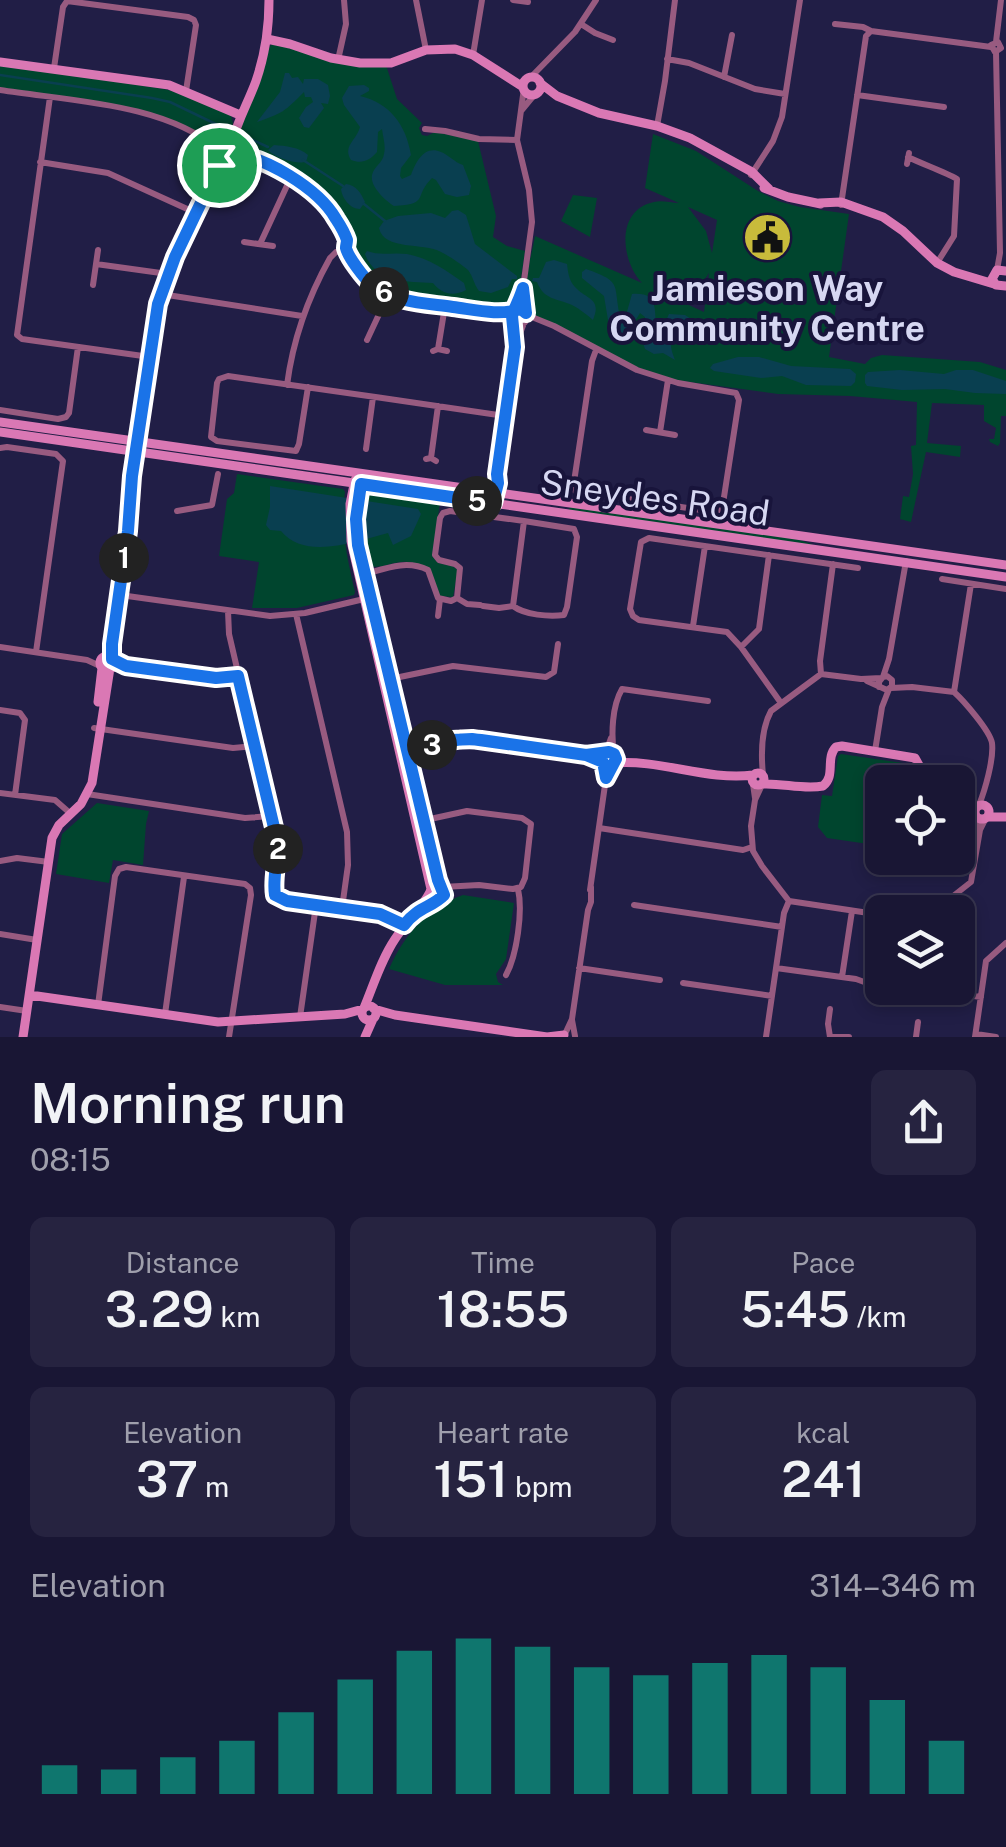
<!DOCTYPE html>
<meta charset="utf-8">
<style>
:root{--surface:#191634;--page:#262340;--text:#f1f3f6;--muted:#9f9fac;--line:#37354f;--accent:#0f766e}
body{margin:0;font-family:"Public Sans",sans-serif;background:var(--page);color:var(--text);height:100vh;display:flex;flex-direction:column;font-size:38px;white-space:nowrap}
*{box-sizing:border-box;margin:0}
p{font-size:32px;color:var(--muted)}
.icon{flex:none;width:55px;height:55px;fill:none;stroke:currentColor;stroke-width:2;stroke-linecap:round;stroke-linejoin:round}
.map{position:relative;height:1037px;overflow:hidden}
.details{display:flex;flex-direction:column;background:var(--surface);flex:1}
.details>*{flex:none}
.controls{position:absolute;left:865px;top:765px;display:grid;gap:20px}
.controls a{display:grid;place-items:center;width:110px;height:110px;border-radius:15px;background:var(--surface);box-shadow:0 5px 15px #0003,0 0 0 2px var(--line);font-size:50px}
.pin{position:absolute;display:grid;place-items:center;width:85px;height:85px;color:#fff;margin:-42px;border:5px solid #fff;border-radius:50%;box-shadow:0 2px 10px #0007}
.km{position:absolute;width:50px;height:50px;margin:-25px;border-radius:50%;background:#222;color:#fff;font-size:28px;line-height:50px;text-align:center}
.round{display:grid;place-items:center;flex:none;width:105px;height:105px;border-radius:15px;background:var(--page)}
.head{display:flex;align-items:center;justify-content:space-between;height:170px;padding:0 30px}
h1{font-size:55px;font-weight:600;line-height:75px}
.figures{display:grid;grid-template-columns:repeat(3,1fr);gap:15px;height:170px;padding:10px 30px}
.figures div{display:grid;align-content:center;border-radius:15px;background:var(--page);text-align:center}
.figures b{font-size:50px;font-weight:600}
.figures small{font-size:28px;font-weight:400}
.figures p{font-size:28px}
.chart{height:280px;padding:20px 30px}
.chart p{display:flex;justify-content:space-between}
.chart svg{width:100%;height:180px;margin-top:10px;stroke:var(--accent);stroke-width:6}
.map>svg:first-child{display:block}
.green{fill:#00452e;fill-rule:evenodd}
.water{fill:#093f50}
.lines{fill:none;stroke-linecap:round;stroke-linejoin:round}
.stream{stroke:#093f50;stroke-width:2.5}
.street{stroke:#985b80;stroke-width:6}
.secondary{stroke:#da78b4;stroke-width:9}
.route-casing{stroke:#fff;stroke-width:20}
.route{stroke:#1a73e8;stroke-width:12}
.labels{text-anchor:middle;stroke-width:8;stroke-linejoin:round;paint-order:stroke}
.poi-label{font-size:35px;font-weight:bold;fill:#d6d7f2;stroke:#18143b}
.street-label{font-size:35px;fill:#d6d7f2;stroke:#18143b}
</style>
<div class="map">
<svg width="1006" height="1037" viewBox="0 0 1006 1037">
<rect width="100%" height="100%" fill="#211e46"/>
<!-- green -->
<path class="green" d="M272,44L386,65L397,99L422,123L419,128L422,135L427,136L435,132L478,141L496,216L493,237L507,246L525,251L518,299L511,311L505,312L406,298L382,289L364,274L349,252L348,240L320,195L247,154L237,145L235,137L268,49Z
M0,64L164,89L180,93L231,115L233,124L223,137H210L155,114L0,88Z
M653,134L696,151L758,191L778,201L800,207L849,214L829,357L865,364L871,358L882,355L980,362L1006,370V416H1001L1000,443L998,446L990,442L989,439H994L996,428L984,421V405L932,403L927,443L961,446L960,457L926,452L911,522L900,519L903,496L909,497L913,474L911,446L916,445L917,402L850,396L778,394L675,380L628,364L529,313C520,291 531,259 535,236L642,283C621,261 615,210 654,202C662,200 671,203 679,203L645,188ZM688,207L717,220L712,253L706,231ZM709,273L704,312L667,295C685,293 699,290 709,273Z
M573,195L597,198L590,237L561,221Z
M237,474L343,489L345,492C340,529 347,556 355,592L354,595L297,608H252L259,562L219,556L227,499L234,493Z
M363,494L440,503L432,556L438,563L452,566L458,570L453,597L440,596L429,568C420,565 411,561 402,562C388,563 379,570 366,565L358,531Z
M570,506L793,538L812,544V546L569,511Z
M841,754L910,764L912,766L910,782H882V846L827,838L818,827L822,795L832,796L838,756Z
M97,803L149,811L146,824L143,865L113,860L109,883L56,874L62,834Z
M463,895L514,903L506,959L496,974L498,982L503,985H445L389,969C404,935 427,908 463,895Z"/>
<!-- water -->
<path class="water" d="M285,73H289L292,78L298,77L303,84L304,79H318L328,85L330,96L328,104L321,103L324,108L309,128L304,127L299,118L306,107L313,102L311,97H305L304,92C284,112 283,113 257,122L280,92Z
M364,85L369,88V91L360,96C390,103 406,125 411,155L401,168L400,176L402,179L411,175C416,162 424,145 441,152C449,155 454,162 463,165L471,186L469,195L457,197L445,194L436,180L432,178C413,197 430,204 394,206C385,200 370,187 372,175C374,166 383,163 384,154C386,146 383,137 382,129L378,132L377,152C369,161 362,164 351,160C342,146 357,140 360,127L344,105L342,98L349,86Z
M274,145C286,146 299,147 308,155L306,162C295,164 275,158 268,150Z
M346,184C356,185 361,193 365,202L360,209C350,209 342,198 341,189Z
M458,210L466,215L475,244L517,276V279H512L508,287L491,293L479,291C474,285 473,276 468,270C461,264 449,256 441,252C423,242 384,251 379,228L384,221L398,216L431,213L445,218L452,211Z
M367,251C380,256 392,252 407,254C429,258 447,271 464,283L466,290C453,297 442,294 433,283C408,282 375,282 365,254Z
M554,260L567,264C568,272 569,281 575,287C587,300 602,298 593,320C587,315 580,309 572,305C556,298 544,300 537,282L532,281L533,278H539L546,262Z
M586,269C623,282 613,284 620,316L626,315L632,294C661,292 653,312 657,331H661L669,314L685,315L691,319V323C672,334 666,338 675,360L663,353L654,354L645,349L642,340L645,317L640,313L627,334L617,335L610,332L604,296L582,278V272Z
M738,357H759L791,366L850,369L856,374L855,382L851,386L806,385L782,376L761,378L714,371L710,368L713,364Z
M900,370L944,374L956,370H973L1006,381V394L975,393L945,389L902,390L867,386L865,383V375L868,372Z
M270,486L418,509L421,514L411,536L393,545L388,533C357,541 305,561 281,531L270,530L266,525L270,507Z"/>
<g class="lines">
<!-- stream -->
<path class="stream" d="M0,75L152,98L170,102L224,128
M242,135L268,147
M303,160L343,186
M364,204L385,221"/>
<!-- street -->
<path class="street" d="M416,0L426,50
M513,0L528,2
M581,24L595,33L613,40
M835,24L863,27L871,31
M996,42L1001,0
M998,42L1001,48L995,52L991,45Z
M996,52L1000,253L997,270
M473,55L482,0
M667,59L689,63L755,89L785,94
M338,60L346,24L344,0
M54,68L63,7L67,1L188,17L194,20L196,25L186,91
M531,77L575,32L596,0
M724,77L732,35
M0,90C69,101 165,103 219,150
M857,95L944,107
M50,97L17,335L22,339L150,357
M521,111L535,94
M657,126L665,81L675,0
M425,129L445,131L479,139L517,140
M209,139L223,140
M233,145L249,158L302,183L320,198L336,218L347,239V251L359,271L380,290L406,300L493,313L514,312
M230,153L243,156
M908,157C922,164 945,172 957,179L954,236L937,263
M40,162L108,173L196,213
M907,164L909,153
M751,175L773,141L782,117L800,0
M841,205L866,36L871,31L991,47
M244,242L273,246
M260,244L291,177
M96,264L168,274
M93,285L98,250
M161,294L302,316
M511 317a8 8 0 1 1 16 0a8 8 0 1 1-16 0Z
M515,311L523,288L532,222L529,190L517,140L524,88
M527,315L554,326L637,370L678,383L736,393L739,400L722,510L714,512L575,491L574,482L592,361L596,350
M367,340L388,295
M438,349L445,306
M433,351L438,349L447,351
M287,385C293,339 307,299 330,258L336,252L346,251
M308,387L299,444L296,451L217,441L211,437L217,383L219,379L228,376C320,389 413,402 505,416
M0,410L58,419L66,417L69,413L78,347
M646,430L675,435
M660,432L668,380
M0,448L7,447L56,454L63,461L36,652
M366,449L373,397
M431,458L438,406
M426,459L431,458L436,461
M497,493V473L515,347L524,323
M177,511L212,505L218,474
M362,575C384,569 406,559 428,570L438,598L451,601L457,598L467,604L480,605
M942,579L1006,589
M113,594L270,616L305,613L364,599
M457,598L460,568L455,564L439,560L435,555L440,518L443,513L450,511L524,521
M483,606L499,608L513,606C525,615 549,617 564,615L567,607L577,537L574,529L524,521L513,606
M228,611L229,634L277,840C279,859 272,877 275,895L287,901L380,914L404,925
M296,614L347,832L348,865L342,908
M438,616L440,599
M693,626L705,546
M0,647L87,660L100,666
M741,647L759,629L769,555
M113,661L126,665L216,678L238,676
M821,674L820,661L833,564
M883,677L889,659L906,561
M390,679L453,666L546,677L554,672L558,644
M867,681L887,690L892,686V680L887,676L883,677L879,682V687
M891,688L912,687L954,692C964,701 990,731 992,743C994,759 985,790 979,805
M954,692L971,584
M781,703L741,647L727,632L639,620L633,616L630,609L641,542L649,538L858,568
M0,710L20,713L25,720L15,795
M94,728L233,748L255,746
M875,751L882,707L889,689
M606,752L611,738
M614,754C611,734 612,706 622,689L708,701
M763,775C761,755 761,729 771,711L821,674L861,679L881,678
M753,784L755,798
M0,793L55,800L71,814
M87,794L245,818L271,816
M976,816L980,829
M421,821L467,811L522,818L531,824L525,878L521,887L513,889L479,885L442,887
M751,826L753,851L762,866L789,901L882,915
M751,826L755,800L762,785
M599,828L743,850L752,847
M0,861L17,858L49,862
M590,890L606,778L604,763
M634,905L782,927
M933,912L971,882L980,830L986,818
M0,934L37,940
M579,968L660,980
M776,968L856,979L867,983H882
M506,975C517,955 523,911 518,889
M842,977L852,911
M683,983L772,996
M916,988L981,997
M98,1005L115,876L119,869L126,867L245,884L250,888L251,895L229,1037
M0,1007L27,1011
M830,1009L828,1024L830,1037H849
M165,1014L184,877
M300,1017L316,905
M572,1020L575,1036
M565,1034L572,1019L588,910L591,902V887
M976,1034L996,1037
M766,1037L784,913L789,901
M916,1037L918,1022
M975,1037L986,961L1006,943"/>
<!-- secondary -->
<path class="secondary" d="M267,39L290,44L331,58L360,63H391L426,50L455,49L473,55L523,87
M0,62L169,85L240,115
M523 86a9 9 0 1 1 18 0a9 9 0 1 1-18 0Z
M540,83L557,96L599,113L657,126L690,138L752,172L769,189
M219 147a7 7 0 1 1 14 0a7 7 0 1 1-14 0Z
M232,143C237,121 248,103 256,81C265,55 269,28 269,0
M764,188L788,197L821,204
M819,203L841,202L883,217L903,231L937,263L954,272L994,284
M1006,271L997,270L992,279L996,285L1006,286
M0,422L1006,565
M0,432L1006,577
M355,480L350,504L351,541L431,889
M355,520L360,481
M361,555L395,700
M100 663a7 7 0 1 1 14 0a7 7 0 1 1-14 0Z
M113,659L111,651L128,531L131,476L156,314L165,281L215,170L219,150
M98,702L102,668
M400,720L440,887
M403,751L452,740L471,739L587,755L603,762
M602 758a7 7 0 1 1 14 0a7 7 0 1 1-14 0Z
M614,763C660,759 707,781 753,775
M752 779a6 6 0 1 1 12 0a6 6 0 1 1-12 0Z
M763,784C783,783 804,790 823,786C836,776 825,758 836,747L842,746L915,758L920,767L916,782
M975 812a7 7 0 1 1 14 0a7 7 0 1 1-14 0Z
M958,806L977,807
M988,817H1006
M430 893a7 7 0 1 1 14 0a7 7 0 1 1-14 0Z
M30,995L218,1022L345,1014L363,1009
M362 1013a7 7 0 1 1 14 0a7 7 0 1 1-14 0Z
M364,1008C374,984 381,960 395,939C406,922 421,910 430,892
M374,1009L395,1015L547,1037L564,1035
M23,1037L52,838L59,825L81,804L92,783L110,668
M365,1037L373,1019"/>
</g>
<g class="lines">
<defs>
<path id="route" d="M219,165L175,257L158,304L132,476L128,531L112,644V659L126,666L216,678L238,676L277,840C279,859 272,877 275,895L287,901L380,914L404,925C419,906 431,908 444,895L438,880L407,750L452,740L472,739L586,755L603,762L606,778L616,759L614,754L609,752L586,755L481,740C455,737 432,745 407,750L358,545L356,519L361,484L493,503L498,483L497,474L515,347L512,316C515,307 520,298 523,288L526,313L521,309C499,316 476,310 453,307C425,303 395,303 372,285C364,278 348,257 346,248C346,245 347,243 347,240C345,234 340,225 336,219C319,189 263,154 228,154L219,165"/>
</defs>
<!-- route casing -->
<use href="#route" class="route-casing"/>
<!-- route -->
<use href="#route" class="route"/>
</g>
<!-- icons -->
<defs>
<symbol id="civic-disc" viewBox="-11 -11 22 22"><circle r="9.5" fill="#c8bb3b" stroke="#18143b"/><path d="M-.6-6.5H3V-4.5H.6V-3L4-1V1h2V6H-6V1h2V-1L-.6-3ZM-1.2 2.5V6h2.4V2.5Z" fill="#111"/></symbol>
</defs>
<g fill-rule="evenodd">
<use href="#civic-disc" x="740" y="210" width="55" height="55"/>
</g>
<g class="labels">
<!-- poi labels -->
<g class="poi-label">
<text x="767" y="301">Jamieson Way<tspan x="767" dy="40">Community Centre</tspan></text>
</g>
<!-- street labels -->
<g class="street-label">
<text transform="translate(655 498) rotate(8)" y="12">Sneydes Road</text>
</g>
</g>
</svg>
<div class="controls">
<a><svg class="icon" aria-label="locate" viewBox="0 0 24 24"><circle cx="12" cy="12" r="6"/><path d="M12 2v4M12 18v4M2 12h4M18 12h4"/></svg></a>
<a><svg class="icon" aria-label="layers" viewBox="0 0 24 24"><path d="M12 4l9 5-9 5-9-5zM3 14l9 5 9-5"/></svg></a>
</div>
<div class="pin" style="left:219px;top:165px;background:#1e9e55"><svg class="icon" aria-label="arrive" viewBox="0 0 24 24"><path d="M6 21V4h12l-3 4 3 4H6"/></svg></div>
<b class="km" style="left:124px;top:558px">1</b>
<b class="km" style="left:278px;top:849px">2</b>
<b class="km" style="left:432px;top:745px">3</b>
<b class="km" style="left:477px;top:501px">5</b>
<b class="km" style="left:384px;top:292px">6</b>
</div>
<section class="details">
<div class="head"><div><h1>Morning run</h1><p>08:15</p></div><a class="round"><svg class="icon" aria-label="share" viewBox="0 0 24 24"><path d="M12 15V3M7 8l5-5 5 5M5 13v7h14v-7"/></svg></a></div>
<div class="figures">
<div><p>Distance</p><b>3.29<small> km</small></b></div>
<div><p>Time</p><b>18:55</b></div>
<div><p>Pace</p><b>5:45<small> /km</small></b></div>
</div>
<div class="figures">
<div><p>Elevation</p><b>37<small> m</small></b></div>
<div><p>Heart rate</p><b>151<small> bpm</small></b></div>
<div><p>kcal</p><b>241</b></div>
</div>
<div class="chart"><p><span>Elevation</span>314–346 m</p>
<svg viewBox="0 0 160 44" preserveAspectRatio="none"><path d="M5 44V37M15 44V38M25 44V35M35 44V31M45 44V24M55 44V16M65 44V9M75 44V6M85 44V8M95 44V13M105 44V15M115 44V12M125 44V10M135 44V13M145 44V21M155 44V31"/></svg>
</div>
</section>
